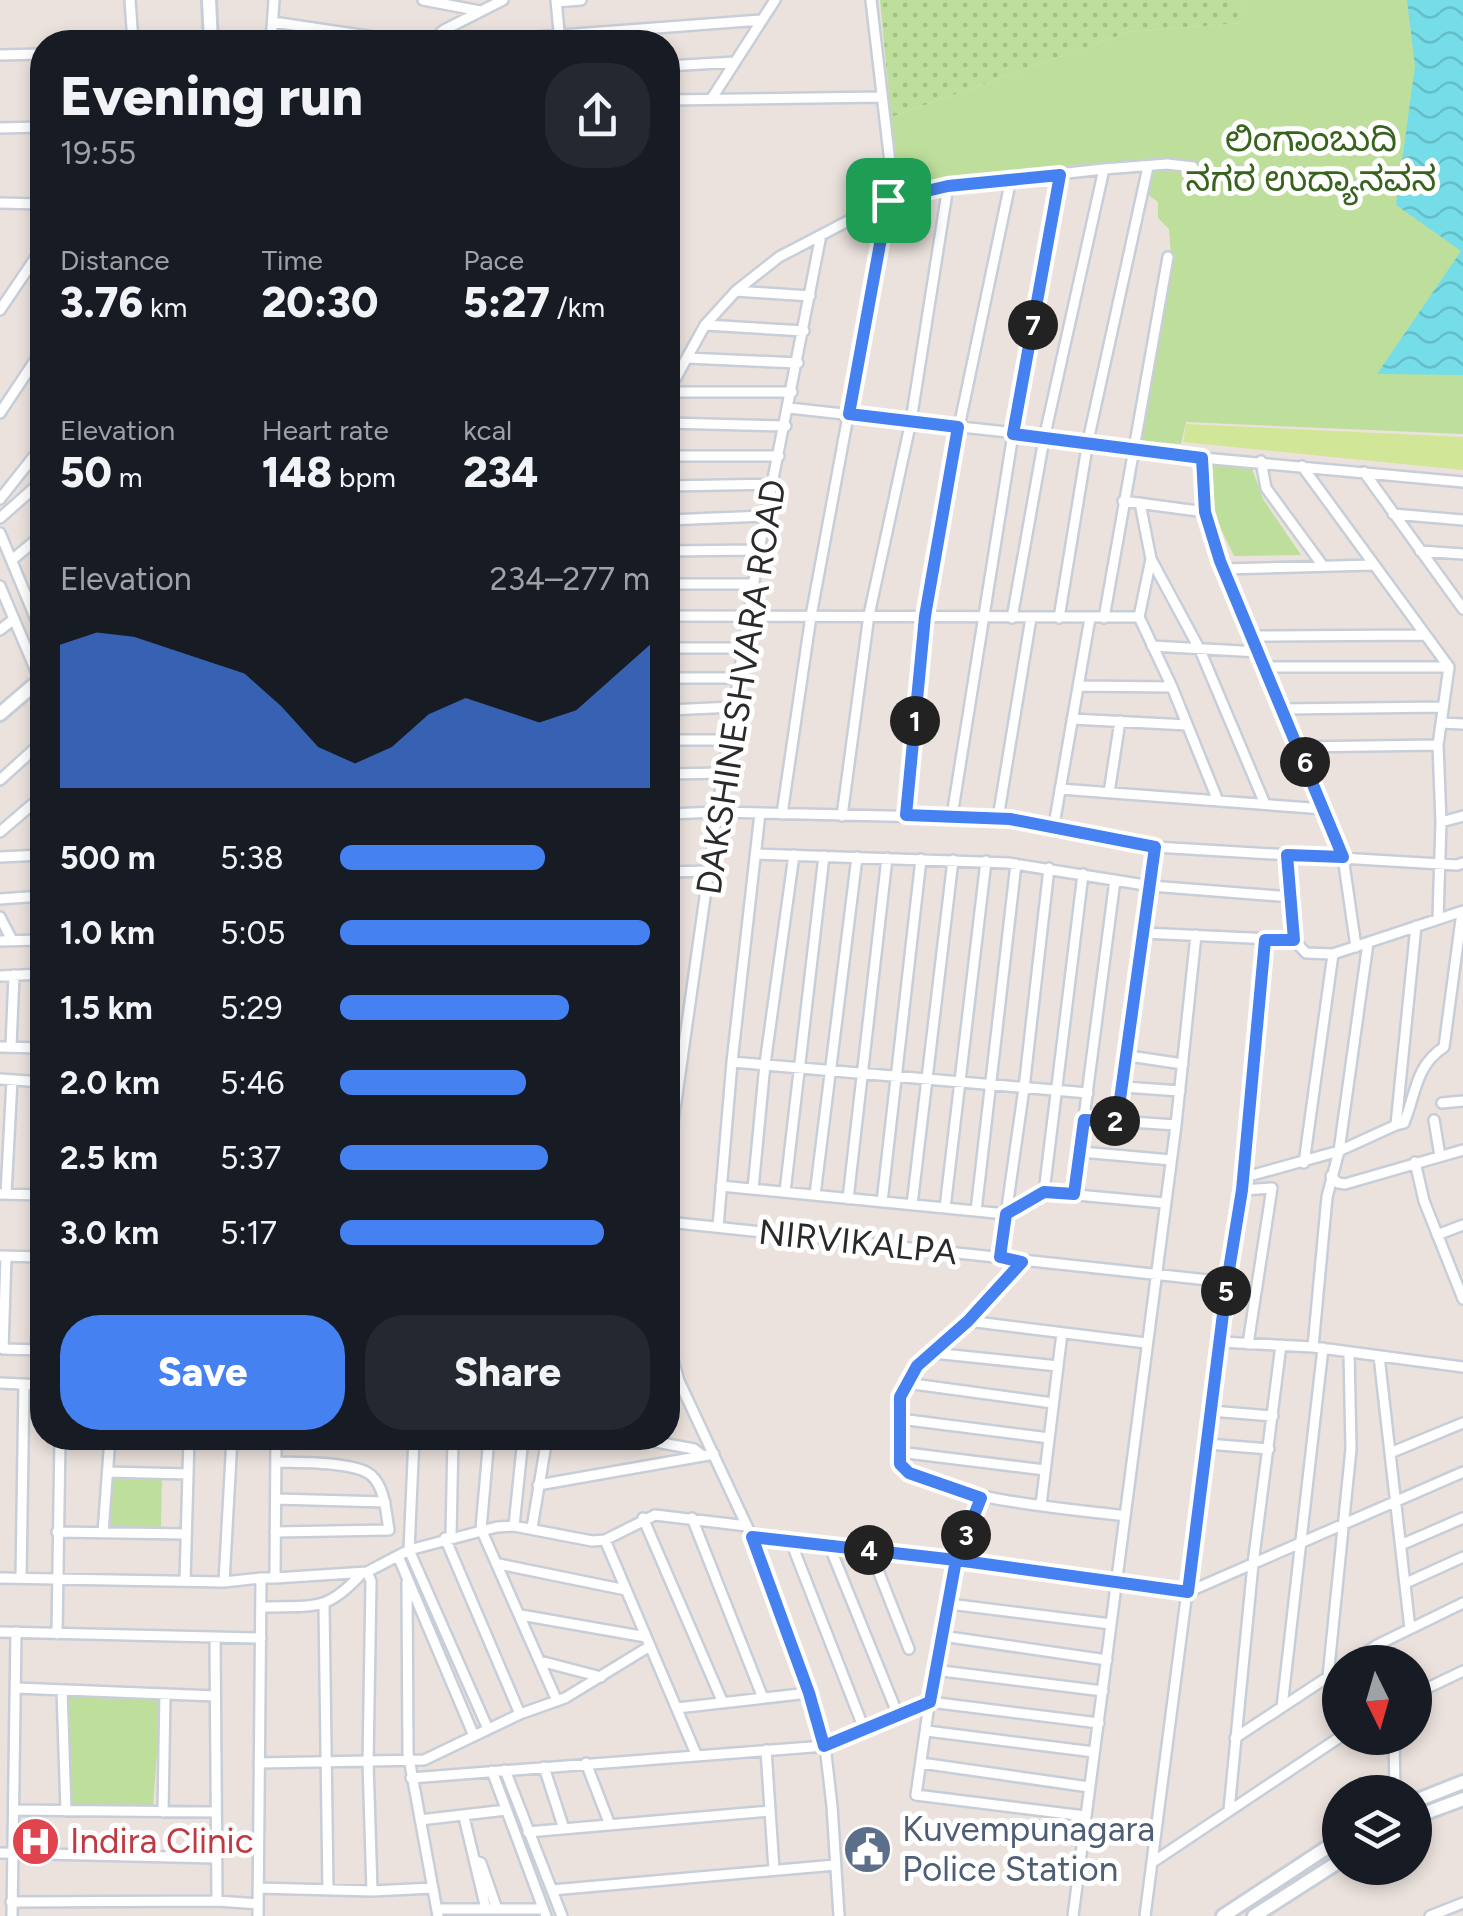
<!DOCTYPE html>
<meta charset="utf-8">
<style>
:root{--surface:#171b24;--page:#242831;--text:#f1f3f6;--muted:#9ea1a6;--accent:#4581f0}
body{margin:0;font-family:Figtree,"Noto Sans Kannada",sans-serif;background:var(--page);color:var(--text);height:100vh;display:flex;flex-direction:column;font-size:38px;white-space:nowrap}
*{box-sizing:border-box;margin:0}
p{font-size:32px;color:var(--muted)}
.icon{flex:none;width:55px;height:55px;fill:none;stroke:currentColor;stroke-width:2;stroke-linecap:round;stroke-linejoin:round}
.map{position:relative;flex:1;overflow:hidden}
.panel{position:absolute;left:30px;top:30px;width:650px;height:1420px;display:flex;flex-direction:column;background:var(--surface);border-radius:40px;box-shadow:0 5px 15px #0003}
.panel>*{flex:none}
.needle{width:65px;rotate:175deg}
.fabs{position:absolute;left:1322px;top:1645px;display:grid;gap:20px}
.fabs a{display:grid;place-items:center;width:110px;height:110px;border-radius:50%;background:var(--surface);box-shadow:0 5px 15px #0003;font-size:50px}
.pin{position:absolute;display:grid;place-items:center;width:85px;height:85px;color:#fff;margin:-42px;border-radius:20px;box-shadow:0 5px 15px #0006}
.km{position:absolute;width:50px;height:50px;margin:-25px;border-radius:50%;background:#222;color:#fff;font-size:28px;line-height:50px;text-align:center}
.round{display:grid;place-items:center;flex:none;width:105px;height:105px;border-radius:40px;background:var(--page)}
.overview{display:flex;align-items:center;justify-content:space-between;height:170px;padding:0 30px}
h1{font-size:55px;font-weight:800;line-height:75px}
.stats{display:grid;grid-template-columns:repeat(3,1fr);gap:15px;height:170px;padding:10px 30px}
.stats div{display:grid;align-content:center}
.stats b{font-size:42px;font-weight:800}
.stats small{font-size:28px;font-weight:400}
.stats p{font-size:28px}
.chart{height:280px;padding:20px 30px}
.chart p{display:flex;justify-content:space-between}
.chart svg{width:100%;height:180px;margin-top:10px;fill:var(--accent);opacity:.7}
.primary-button{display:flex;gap:20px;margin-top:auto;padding:20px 30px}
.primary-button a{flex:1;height:115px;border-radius:40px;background:var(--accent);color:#fff;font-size:40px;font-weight:800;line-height:115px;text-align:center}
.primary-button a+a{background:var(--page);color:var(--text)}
ul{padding:0 30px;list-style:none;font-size:32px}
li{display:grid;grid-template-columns:160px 120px 1fr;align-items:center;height:75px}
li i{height:25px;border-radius:12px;background:var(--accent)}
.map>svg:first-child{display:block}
.grass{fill:#bedf9c}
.garden{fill:url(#garden-dots)}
.pitch{fill:#d2e698}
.water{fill:url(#water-waves)}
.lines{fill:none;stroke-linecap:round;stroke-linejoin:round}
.street-casing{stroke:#c8ced7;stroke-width:14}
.secondary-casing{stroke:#c8ced7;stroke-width:18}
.street{stroke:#fff;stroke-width:9}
.secondary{stroke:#fff;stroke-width:12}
.route-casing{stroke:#fff;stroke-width:20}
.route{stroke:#4581f0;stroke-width:12}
.labels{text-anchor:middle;stroke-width:10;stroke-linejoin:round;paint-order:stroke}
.park-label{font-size:35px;fill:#38631e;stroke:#fff}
.street-label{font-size:35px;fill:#2a2a2a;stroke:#fff}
.service-label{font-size:35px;fill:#4e5e75;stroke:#fff;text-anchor:start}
.health-label{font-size:35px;fill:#be3a42;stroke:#fff;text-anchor:start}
</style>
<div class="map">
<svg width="1463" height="1916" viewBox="0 0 1463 1916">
<defs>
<pattern id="garden-dots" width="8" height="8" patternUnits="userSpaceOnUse" patternTransform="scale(2.5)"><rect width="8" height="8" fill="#bedf9c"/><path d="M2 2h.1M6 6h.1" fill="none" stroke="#a3c087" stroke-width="1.8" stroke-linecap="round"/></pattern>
<pattern id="water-waves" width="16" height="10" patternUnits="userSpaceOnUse" patternTransform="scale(2.5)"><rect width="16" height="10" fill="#75dde8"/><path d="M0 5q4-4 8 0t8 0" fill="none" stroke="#65bec7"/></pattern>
</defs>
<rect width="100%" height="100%" fill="#ebe2dd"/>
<!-- grass -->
<path class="grass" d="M1243,0H1463V434L1186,422L1181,444L1135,440L1171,257L1169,229L1158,218V202L1146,193L1149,172L1159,171L1158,158L949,176L900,188L891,117L1129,32L1241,23Z
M1209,464L1251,466L1263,499L1301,555L1234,556L1210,506Z
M109,1477H162L161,1527L111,1526Z
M62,1697L161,1700L153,1807L60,1804Z"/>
<!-- garden -->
<path class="garden" d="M880,0H1243L1242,23L1129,32L891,117Z"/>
<!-- pitch -->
<path class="pitch" d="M1186,424L1463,437V470L1183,442Z"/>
<!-- water -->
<path class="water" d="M1407,0H1463V375L1377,374L1461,251L1396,205L1415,66Z"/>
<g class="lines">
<defs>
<path id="street" d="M130,0L133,42
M423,0L480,11
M556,0L560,42
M871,0L894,197
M556,2L581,0
M273,22L408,42
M271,42L274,0
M430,42L444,30L503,0
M470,42L761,20
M0,55L42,54
M668,66L735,62
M712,98L775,0
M668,100L881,97
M0,128L42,127
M0,203L42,204
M736,291L810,296
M0,310L42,248
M705,325L804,331
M687,358L798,363
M668,392L705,325L736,291L779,257L894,197L948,186L1104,169L1167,164L1193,167
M668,392H792
M789,408L1088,441L1203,458L1463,482
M0,413L42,350
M668,423L786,426
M668,456H779
M1203,458L1205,512L1221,561L1343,857L1356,947
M1261,461L1266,488L1323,566
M1302,466L1449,667L1438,745L1441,822L1438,918
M1364,472L1463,609
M668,486L773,484
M0,499L42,446
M1123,501L1205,512
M1140,503L1151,559L1200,650L1265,804
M1393,514L1463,520
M0,518L42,481
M668,520L766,516
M0,533L42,634
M668,551L759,550
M1420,551L1463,554
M13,559L42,535
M1151,559L1139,617L1172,687L1218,801
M1224,569L1372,565
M668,584H754
M0,586L42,685
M30,603L42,593
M668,616L1139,617
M1012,618L1044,439L1104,169
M1059,618L1088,441L1148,167
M1104,618L1168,257
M0,630L14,619
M1252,636L1424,635
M1152,646L1259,652
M668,648H743
M1265,667H1449
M668,678H738
M1078,686L1172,687
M1283,709L1443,707
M668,710L734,707
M1072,719L1187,725
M1441,723L1463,724
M668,740H729
M1298,747L1438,745
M668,774L724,773
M0,780L42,742
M1060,789L1324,809
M1109,793L1120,721
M668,814L717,812L1010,819L1155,847L1457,865L1463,863
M782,814L811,616L888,200
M905,815L925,616L959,427L1011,179
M842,816L869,615L911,421L948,186
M952,816L1013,434L1060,175
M998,818L1031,618
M1441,822L1463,816
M1054,825L1090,618
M0,832L42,796
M756,854L1008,863L1151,886L1291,897
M1287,855L1294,940L1306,953L1333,954L1463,911
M0,857L42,855
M668,872L709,871
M0,899L42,896
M0,917L12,940
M1143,933L1294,940
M0,941L42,940
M0,976L42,974
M11,1046L14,975
M0,1047L42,1048
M1129,1056L1183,1064
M732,1062L1088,1093
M0,1079L42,1082
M1124,1087L1180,1091
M1442,1103L1463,1101
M1085,1119L1176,1125
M1434,1120L1440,1156
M1117,1121L1124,1087L1155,847
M1396,1125L1404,1123C1416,1094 1415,1066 1444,1047L1462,912
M1081,1152L1171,1160
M1415,1162L1424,1201L1463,1299
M1304,1163L1333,954
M1331,1176L1338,1183L1345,1184L1463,1150
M1242,1178L1339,1151L1396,1125L1416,926
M721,1186L1006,1214L1044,1192L1164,1203
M753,1189L765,1064L794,855
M1242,1190L1272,1188L1248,1344
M785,1192L824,856
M1044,1192L1083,874
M0,1194L42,1195
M6,1194L12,1080
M1074,1194L1115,880
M41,1195L42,1155
M815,1195L857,857
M848,1199L887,858
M882,1202L921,859
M912,1205L953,860
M945,1208L986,861
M976,1211L1016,864
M668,1222L1227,1282
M718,1227L732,1062L760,813
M1437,1235L1463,1225
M0,1256L42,1257
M6,1257L3,1349L42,1350
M1000,1257L1024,1088L1049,868
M668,1260L670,1144L717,812L759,550L821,235
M1022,1262L968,1321L917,1366L900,1397L899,1464C935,1499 1072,1509 1125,1516
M968,1321L1146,1343
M668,1327V1342L679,1381L752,1537L809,1693L825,1746L832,1806L839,1916
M1220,1342L1313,1347L1463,1367
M1313,1347L1327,1197L1339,1151L1368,943
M36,1350L41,1257
M933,1353L1058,1366
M1379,1356L1410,1629
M0,1383L42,1385
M906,1383L1053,1403
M1211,1411L1273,1416
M900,1419L1049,1438
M369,1438L398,1442
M414,1438L409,1550L488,1729
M489,1438L481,1529L557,1701
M635,1438L694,1449L703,1456
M1207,1444L1269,1449
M899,1452L1045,1470
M1390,1453L1463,1423
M108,1472L188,1474
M538,1485L714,1454
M981,1497L956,1560L934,1670L916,1795L1085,1816
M276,1499L385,1502
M1041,1505L1062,1333
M643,1518L723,1703
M692,1518L763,1698
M514,1526L523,1438
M532,1528L547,1438
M57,1532L186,1534
M275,1532L389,1530C386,1513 385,1488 372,1476C357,1461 298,1463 276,1462
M103,1533L110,1438
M451,1536L453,1438
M752,1537L956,1560L1188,1592L1463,1472
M445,1538L520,1714
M605,1540L696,1754
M791,1542L864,1729
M1403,1544L1463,1518
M829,1545L898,1715
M870,1550L909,1649
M398,1556L474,1736
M499,1564L626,1590
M367,1572L371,1581L368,1762L372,1891
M0,1578L224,1582L261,1578
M21,1578L24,1384
M275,1578L367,1572L409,1550L497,1527L514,1526L592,1541L605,1540L655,1515L747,1526
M185,1581L189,1438
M224,1582L232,1438
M407,1582L408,1753L438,1916
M1406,1583L1463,1557
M949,1604L1111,1624
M324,1605L328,1890
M261,1607C313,1605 325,1614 362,1573
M521,1615L646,1637
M0,1632L261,1638
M57,1634L60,1438
M942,1636L1107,1660
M215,1638L217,1901
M540,1661L601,1677
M1351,1662L1377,1645L1463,1603
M934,1670L1103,1691
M1328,1677L1351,1449L1349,1352
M16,1688L215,1696
M62,1690L66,1811
M1415,1694L1463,1671
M1282,1707L1323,1348
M677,1708L809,1693
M927,1731L1094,1752
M1235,1738L1340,1669
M1394,1738L1395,1792
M766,1750L774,1870
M259,1763L424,1760L520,1714L565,1698L650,1646
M586,1763L610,1825
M921,1763L1089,1787
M544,1767L564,1829
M505,1770L562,1916
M492,1771L546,1916
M411,1778L825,1746L930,1702L1099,1723
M14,1810L215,1812
M1229,1810L1253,1564L1281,1345
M163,1812L165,1694
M464,1817L486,1909
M420,1820L506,1810
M528,1832L770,1811
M0,1853L216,1858
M476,1861L481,1863L497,1909
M1153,1862L1340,1737
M258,1888L372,1891L433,1888
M552,1890L835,1865
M11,1902L217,1901L258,1904
M437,1909H543
M12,1916L16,1632
M258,1916L261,1578H275L276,1438
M1073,1916L1176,1125L1196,935
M1145,1916L1227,1282L1242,1190L1265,940
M1430,1916L1463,1903"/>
<path id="secondary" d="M209,0L211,42
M0,714L42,678
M1415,1801L1463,1782
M1415,1817L1463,1799
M1223,1916L1340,1839
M1254,1916L1340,1861"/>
</defs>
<!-- street casing -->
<use href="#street" class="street-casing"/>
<!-- secondary casing -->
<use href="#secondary" class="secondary-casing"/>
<!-- street -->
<use href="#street" class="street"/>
<!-- secondary -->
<use href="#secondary" class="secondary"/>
</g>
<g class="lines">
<defs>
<path id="route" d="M888,200L849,414L958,427L925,616L906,815L1010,819L1155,847L1117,1121L1084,1120L1074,1194L1044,1192L1006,1214L1000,1257L1022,1262L968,1321L917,1366L900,1397V1464L909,1473L981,1498L956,1560L930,1702L824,1746L809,1693L752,1537L956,1560L1188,1592L1227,1282L1242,1190L1265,940H1294L1287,855L1343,857L1220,561L1205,512L1202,458L1013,434L1060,175L948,186L888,200"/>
</defs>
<!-- route casing -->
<use href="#route" class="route-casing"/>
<!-- route -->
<use href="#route" class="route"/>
</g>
<!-- icons -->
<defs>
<symbol id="hospital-disc" viewBox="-11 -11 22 22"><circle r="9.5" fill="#e0444e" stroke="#fff"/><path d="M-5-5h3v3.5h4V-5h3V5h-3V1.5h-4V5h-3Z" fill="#fff"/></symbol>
<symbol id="civic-disc" viewBox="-11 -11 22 22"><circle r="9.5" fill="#5c6f8a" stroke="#fff"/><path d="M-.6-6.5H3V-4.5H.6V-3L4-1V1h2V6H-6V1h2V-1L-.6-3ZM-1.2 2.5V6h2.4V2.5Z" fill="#fff"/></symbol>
</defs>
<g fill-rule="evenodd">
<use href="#hospital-disc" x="8" y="1814" width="55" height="55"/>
<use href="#civic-disc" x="840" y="1822" width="55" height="55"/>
</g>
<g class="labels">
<!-- park labels -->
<g class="park-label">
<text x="1311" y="151">ಲಿಂಗಾಂಬುದಿ<tspan x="1311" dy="40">ನಗರ ಉದ್ಯಾನವನ</tspan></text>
</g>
<!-- street labels -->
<g class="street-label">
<text transform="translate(741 687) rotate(-81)" y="12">DAKSHINESHVARA ROAD</text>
<text transform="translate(858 1242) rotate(6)" y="12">NIRVIKALPA</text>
</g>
<!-- service labels -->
<g class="service-label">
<text x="902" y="1841">Kuvempunagara<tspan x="902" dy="40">Police Station</tspan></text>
</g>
<!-- health labels -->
<g class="health-label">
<text x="70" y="1853">Indira Clinic</text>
</g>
</g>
</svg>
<div class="fabs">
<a><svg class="needle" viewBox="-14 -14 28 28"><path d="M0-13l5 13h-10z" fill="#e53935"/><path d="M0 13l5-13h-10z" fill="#9ea1a6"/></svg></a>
<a><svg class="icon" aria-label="layers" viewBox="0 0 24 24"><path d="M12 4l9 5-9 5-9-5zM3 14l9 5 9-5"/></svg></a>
</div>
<div class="pin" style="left:888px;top:200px;background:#1e9e55"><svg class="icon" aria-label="arrive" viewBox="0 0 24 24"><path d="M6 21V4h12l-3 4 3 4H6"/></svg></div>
<b class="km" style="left:915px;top:721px">1</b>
<b class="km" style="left:1115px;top:1121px">2</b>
<b class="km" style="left:966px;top:1535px">3</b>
<b class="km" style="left:869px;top:1550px">4</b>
<b class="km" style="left:1226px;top:1291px">5</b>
<b class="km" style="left:1305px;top:762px">6</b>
<b class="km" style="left:1033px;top:325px">7</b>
<section class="panel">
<div class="overview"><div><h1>Evening run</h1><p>19:55</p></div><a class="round"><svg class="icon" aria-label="share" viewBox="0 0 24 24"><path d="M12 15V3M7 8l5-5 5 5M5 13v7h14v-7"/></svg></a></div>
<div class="stats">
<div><p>Distance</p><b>3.76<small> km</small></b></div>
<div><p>Time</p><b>20:30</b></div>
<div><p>Pace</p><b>5:27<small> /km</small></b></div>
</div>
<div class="stats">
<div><p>Elevation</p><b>50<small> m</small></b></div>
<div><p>Heart rate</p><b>148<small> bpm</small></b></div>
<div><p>kcal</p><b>234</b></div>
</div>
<div class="chart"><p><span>Elevation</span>234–277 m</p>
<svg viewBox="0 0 160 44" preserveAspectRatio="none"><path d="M0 44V9L10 6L20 7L30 10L40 13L50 16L60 24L70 34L80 38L90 34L100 26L110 22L120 25L130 28L140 25L150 17L160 9V44z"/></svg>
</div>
<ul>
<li><b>500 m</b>5:38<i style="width:66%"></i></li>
<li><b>1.0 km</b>5:05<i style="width:100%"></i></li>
<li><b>1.5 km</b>5:29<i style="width:74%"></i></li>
<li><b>2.0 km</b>5:46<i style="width:60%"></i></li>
<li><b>2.5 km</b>5:37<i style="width:67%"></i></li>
<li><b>3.0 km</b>5:17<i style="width:85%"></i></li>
</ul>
<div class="primary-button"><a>Save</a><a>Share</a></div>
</section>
</div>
